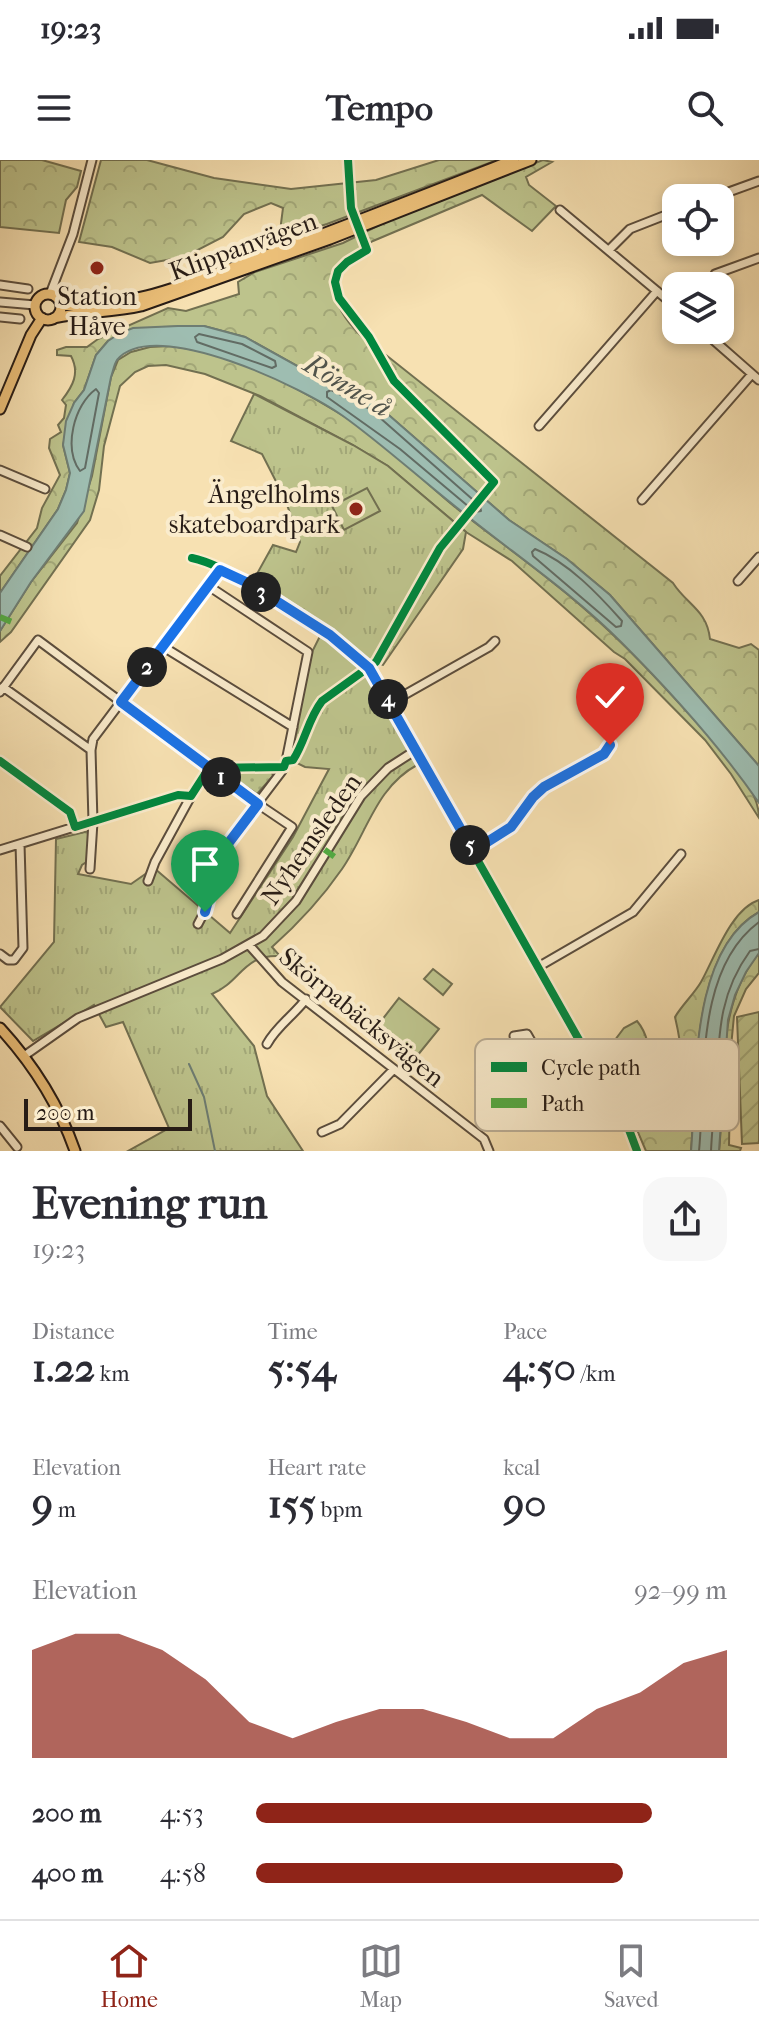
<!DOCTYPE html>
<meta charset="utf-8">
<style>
:root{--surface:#fff;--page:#f7f7f7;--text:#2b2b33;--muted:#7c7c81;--line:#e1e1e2;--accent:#8f2418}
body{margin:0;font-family:"IM FELL French Canon",serif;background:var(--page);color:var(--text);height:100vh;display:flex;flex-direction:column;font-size:30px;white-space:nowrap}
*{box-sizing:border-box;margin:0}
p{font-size:26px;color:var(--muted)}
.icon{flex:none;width:44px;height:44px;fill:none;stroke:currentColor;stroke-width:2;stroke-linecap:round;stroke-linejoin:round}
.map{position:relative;height:991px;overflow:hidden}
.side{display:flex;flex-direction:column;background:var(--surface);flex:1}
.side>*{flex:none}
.buttons{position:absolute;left:662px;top:24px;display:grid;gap:16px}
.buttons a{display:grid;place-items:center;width:72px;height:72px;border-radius:16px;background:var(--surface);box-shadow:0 4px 12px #0003;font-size:40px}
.scale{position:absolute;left:24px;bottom:20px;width:168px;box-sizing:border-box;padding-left:8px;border:4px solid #271c16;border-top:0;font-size:22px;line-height:28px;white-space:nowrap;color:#271c16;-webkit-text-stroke:6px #faeccd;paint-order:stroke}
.pin{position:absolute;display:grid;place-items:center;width:68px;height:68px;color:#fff;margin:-82px -34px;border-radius:50% 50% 50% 0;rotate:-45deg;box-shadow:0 0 8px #0007}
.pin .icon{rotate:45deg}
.km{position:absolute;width:40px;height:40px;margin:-20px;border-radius:50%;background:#222;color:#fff;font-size:22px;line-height:40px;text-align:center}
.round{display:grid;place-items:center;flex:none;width:84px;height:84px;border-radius:24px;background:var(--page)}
.headline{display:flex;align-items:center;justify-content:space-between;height:136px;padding:0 32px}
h1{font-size:44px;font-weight:800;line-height:60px}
.figures{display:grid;grid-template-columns:repeat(3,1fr);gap:12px;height:136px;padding:8px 32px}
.figures div{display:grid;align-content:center}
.figures b{font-size:40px;font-weight:800}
.figures small{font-size:22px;font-weight:400}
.figures p{font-size:22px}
.chart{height:224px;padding:16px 32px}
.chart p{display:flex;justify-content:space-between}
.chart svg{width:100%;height:144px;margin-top:8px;fill:var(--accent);opacity:.7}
ul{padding:0 32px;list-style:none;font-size:26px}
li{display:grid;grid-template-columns:128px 96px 1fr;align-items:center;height:60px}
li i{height:20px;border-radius:10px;background:var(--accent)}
.status{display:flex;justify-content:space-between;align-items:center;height:56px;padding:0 40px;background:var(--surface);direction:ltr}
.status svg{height:22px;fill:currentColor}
header{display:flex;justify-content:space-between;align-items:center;height:104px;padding:0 32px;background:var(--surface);font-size:36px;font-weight:800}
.tab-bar{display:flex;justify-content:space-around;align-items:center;height:112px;border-top:2px solid var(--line);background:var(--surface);font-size:22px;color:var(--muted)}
.tab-bar a{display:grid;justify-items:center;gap:4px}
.tab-bar .current{color:var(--accent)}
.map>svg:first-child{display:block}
.grass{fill:url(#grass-dots);stroke:#727051;stroke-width:2}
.forest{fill:url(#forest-crowns);stroke:#727051;stroke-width:2}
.park{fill:url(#park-tufts);stroke:#727051;stroke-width:2}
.garden{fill:url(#garden-furrows);stroke:#727051;stroke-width:2}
.pitch{fill:#bdc38c;stroke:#727051;stroke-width:2}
.water{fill:#9ebdb1;stroke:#6e7d73;stroke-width:2}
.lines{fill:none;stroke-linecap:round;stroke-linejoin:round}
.shore{stroke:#626c64;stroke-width:2}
.stream{stroke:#6e7d73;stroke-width:2}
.minor-casing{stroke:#5b4d3d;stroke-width:11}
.major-casing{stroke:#271c16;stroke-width:13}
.minor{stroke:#faeccd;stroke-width:7}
.major{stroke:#ecc079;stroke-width:9}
.quiet{stroke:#53a942;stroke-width:6;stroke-dasharray:12 6;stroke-linecap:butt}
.cycleway-casing{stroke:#faeccd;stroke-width:13}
.cycleway{stroke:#00873e;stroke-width:8}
.route-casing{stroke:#fff;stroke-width:16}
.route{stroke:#1a73e8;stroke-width:10}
.poi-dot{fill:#8f2418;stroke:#faeccd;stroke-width:3}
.labels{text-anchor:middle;stroke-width:8;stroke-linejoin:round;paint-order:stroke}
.street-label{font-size:26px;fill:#271c16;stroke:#faeccd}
.poi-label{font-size:26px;fill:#271c16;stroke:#faeccd}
.water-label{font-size:28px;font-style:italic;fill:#51544c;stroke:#faeccd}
.key{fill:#faeccd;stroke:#bbae96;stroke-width:2}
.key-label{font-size:22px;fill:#271c16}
</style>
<div class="status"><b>19:23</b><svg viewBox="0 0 49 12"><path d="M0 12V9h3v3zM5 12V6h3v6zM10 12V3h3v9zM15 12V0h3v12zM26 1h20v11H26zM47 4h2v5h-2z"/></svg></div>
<header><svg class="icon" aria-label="menu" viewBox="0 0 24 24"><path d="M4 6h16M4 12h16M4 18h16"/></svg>Tempo<svg class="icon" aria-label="search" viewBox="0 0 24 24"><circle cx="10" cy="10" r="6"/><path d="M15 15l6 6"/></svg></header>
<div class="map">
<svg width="759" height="991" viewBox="0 0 759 991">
<defs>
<pattern id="grass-dots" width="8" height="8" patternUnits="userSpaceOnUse" patternTransform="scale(2)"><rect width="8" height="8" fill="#bdc38c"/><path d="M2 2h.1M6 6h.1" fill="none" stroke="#a2a778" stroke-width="1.8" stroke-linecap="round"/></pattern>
<pattern id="forest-crowns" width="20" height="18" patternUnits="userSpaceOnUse" patternTransform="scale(2)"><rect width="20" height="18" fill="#bdc38c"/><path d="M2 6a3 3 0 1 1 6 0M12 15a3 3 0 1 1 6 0" fill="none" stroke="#a2a778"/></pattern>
<pattern id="park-tufts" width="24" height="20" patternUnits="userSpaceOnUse" patternTransform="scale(2)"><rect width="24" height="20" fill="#bdc38c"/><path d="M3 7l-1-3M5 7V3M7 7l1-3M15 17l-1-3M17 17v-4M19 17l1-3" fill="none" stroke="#a2a778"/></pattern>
<pattern id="garden-furrows" width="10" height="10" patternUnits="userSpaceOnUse" patternTransform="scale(2)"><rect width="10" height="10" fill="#bdc38c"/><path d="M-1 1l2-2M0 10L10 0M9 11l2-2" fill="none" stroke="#a2a778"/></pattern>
</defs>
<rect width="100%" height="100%" fill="#f7e1b2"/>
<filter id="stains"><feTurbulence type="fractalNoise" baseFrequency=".0025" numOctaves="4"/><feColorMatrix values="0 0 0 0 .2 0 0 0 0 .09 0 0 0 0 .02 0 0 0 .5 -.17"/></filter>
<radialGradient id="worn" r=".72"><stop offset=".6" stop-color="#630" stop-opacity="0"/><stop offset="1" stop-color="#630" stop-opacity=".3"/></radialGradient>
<!-- grass -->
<path class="grass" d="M271,609L273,616L257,634L226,613Z"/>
<!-- forest -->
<path class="forest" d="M0,0H42L81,11L77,27L66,40L59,73L0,67Z
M101,0H147L214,18L291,29L376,20L439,0H497L327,64L279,79L283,48L271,43L244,54L223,77L184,97L150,103L112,87L79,82Z
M543,0L552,2L526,17L529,25L556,46L532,71L482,35L373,81L342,100L331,117C333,151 359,179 386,195L673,423C687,445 707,450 710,479L739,488L751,484L759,490V606L610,435L567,399L509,360L375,243L341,225L319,218L245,177L204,166L163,167L108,181L96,195L84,230L74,243L63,285L70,313L66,330L58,349L0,433V416L37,368L42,348L60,315L49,288L50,279L61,272L58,265L64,258L66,245L62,240C73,226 80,213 71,196L57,195V190L66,187H87L98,179L168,148L186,151L239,134L238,122L255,112L343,83L404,53Z
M170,186C229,193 287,221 337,252C381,278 416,315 455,347C496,380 539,409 579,444C625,483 666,528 706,573C726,596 759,627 759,658L731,614L705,580L625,499L614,492L512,401L466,372L388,306L353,285L260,236L205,214L166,205L148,206L135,212L120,226L104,286L99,330L90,360L11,472L0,482V471L31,422L77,363L92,316L111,217L118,200L131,192L150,187Z
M759,740V752C690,790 697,924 691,991H646L628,949L612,884L624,868L637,861C649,875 651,894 651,912L642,921L640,936L650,946L676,947C686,917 682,887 675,857C682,845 694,834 701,822C715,797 731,749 759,740Z
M759,793V813L746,829L734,856L731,887L729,985L741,988L740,991H719C726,926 714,847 759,793Z"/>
<!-- park -->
<path class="park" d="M254,234L353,285L388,306L466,372L463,389L383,505L369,502L339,477L253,421L273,385L296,392L300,382L285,339L262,294L231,281Z
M321,474L362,509L417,605C376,627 367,673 342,709C322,738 299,763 272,787L280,796C243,794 241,822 212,834L254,886L267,936L303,991H128L169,968L123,862L106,867L94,845L33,881L0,847L54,782L56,679L89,671L91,699L82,705L78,714L131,724L154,708L230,773L293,677L329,609L305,607L289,599L312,492Z"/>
<!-- garden -->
<path class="garden" d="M759,852V983L742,984L737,857Z"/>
<!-- pitch -->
<path class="pitch" d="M367,328L380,351L344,370L332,346Z
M433,809L452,824L443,835L424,819Z
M399,838L439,869L417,896L378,865Z"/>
<!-- water -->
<path class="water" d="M178,166H204L245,177L319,218L341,225L375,243L509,360L567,399L610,435L759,606V643C719,585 671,532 621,482C570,431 511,392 456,347C418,317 382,284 343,256C306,229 154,155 117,200C114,204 113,212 111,217L84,351L31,422L0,471V433L58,349L66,330L70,313L63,285L66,261L74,243L84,230L96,195L108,181L120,173L133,168Z
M759,752V793L746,812L735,835L728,860L719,991H691C697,923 689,791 759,752Z"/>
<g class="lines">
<!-- shore -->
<path class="shore" d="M199,174L242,184L275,201L276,206L272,208L197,182L195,177Z
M96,229L99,233L85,308L80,311C63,288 74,245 96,229Z
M331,230L370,249L480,346L481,351L475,352L400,289L327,237V232Z
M535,389C568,402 599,435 622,461L621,466L616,467L533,396L532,392Z
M699,991C706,920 694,810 759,762
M711,991C712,970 714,949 716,928C719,877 718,835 750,791L759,789"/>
<!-- stream -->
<path class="stream" d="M189,904L204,937L215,991"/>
<defs>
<path id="minor" d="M712,38L759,21
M560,50L676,147
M609,90L630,69L676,51
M715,114L759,98
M0,125L28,129
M50,134L73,74L92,0
M0,142L35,145
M0,157L20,159
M702,170L759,220
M539,266L657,131
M0,310L45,329
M642,340L752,214
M0,375L27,387
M192,398C234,407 339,476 369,508L600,917L628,967L637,991
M738,421L759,397
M207,425L308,492L286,601L282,611L260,640
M162,486L293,567
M3,527L91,590
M0,532L38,480L258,644L292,667L237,754
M390,543L489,487L495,481
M0,601L70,652L75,667
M0,690L178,635L191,636L209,608L284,607
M473,691L511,667L538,632L604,594L610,585
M90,709L93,662L91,590L93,579L220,410
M148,721L155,702L191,636
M198,764L209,743L221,693L258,644
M249,785L282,822L484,979L489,991
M0,794L8,800H14L23,788L20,684
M538,807L633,752L681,694
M267,884C276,867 295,854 306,839
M24,896L78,858L222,799L263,776L296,741L361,636L388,608L416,590
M541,904L516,886L514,876L527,874C534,886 540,897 542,911L531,926L532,934L561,954L571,952L600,917
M0,966L17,987
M322,972L340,964L393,910"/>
<path id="major" d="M35 147a13 13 0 1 1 26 0a13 13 0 1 1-26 0Z
M61,145C131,150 196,120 261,97C346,66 429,33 513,0
M54,158C83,151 112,153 141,146L330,79L531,0
M0,249L31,175L42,158
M0,868C33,904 59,945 75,991"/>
</defs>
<!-- minor casing -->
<use href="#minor" class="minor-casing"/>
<!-- major casing -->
<use href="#major" class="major-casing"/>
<!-- minor -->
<use href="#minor" class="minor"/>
<!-- major -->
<use href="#major" class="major"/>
<!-- quiet -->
<path class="quiet" d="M0,457L12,462
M258,644L260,640
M310,679L339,700"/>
<defs>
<path id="cycleway" d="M192,398C234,407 339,476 369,508L600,917L628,967L637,991
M0,601L70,652L75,667L178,635L191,636L209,608L284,607L286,601L293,600C305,582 308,559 322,541L376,502L440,388L494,322L394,221L369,177L339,138L335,122L338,111L347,102L367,90L351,48L348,0"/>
</defs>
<!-- cycleway casing -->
<use href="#cycleway" class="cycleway-casing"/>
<!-- cycleway -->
<use href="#cycleway" class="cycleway"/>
</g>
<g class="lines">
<defs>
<path id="route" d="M205,752L221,693L258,644L121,542L220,410L248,423L330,475L369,508L473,691L511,667L533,637L544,627L604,594L610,585"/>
</defs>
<!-- route casing -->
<use href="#route" class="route-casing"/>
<!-- route -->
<use href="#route" class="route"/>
</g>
<!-- markers -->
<g class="poi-dot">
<circle cx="97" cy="108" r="8"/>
<circle cx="356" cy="349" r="8"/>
</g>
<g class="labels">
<!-- street labels -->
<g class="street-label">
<text transform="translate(243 86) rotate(-20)" y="9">Klippanvägen</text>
<text transform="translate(311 679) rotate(-55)" y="9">Nyhemsleden</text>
<text transform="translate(362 857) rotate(39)" y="9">Skörpabäcksvägen</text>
</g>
<!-- poi labels -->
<g class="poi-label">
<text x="97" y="145">Station<tspan x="97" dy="30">Håve</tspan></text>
<text x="340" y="343" text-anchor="end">Ängelholms<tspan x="340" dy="30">skateboardpark</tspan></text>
</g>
<!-- water labels -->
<g class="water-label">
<text transform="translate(348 225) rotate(31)" y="10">Rönne å</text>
</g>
</g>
<!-- legend -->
<rect x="475" y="879" width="264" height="92" rx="12" class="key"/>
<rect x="491" y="902" width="36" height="10" fill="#00873e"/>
<rect x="491" y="938" width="36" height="10" fill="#53a942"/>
<g class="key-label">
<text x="541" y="915">Cycle path</text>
<text x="541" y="951">Path</text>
</g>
<rect width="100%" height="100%" filter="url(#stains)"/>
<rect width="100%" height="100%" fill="url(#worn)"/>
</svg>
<div class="buttons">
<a><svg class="icon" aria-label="locate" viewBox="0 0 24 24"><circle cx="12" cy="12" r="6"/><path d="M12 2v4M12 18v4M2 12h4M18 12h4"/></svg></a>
<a><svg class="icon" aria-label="layers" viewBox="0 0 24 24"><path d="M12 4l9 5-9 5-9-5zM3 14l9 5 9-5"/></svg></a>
</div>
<div class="scale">200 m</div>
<div class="pin" style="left:205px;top:752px;background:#1e9e55"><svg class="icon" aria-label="arrive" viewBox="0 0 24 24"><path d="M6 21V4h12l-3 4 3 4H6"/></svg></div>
<div class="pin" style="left:610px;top:585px;background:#d93025"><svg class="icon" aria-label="check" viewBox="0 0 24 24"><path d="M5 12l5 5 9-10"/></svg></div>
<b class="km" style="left:221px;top:617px">1</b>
<b class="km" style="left:147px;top:507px">2</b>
<b class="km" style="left:261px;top:432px">3</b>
<b class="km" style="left:388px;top:539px">4</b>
<b class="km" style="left:470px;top:685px">5</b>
</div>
<section class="side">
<div class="headline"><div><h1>Evening run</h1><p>19:23</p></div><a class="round"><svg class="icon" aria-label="share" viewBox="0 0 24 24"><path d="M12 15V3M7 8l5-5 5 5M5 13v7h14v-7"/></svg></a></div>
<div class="figures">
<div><p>Distance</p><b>1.22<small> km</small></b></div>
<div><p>Time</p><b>5:54</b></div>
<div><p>Pace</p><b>4:50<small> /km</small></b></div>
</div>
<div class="figures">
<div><p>Elevation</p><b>9<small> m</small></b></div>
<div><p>Heart rate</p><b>155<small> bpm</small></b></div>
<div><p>kcal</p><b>90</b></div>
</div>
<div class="chart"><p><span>Elevation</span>92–99 m</p>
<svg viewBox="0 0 160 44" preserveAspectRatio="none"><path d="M0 44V11L10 6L20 6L30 11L40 20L50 33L60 38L70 33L80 29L90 29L100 33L110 38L120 38L130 29L140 24L150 15L160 11V44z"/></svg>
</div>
<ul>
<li><b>200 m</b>4:53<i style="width:84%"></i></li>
<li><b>400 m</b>4:58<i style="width:78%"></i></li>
</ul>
</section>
<nav class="tab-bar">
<a class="current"><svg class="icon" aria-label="home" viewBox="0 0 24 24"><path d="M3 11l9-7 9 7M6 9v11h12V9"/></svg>Home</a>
<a><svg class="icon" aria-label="map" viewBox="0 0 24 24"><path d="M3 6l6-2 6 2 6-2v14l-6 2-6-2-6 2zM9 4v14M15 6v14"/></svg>Map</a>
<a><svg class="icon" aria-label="saved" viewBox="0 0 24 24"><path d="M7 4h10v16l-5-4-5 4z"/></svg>Saved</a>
</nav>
